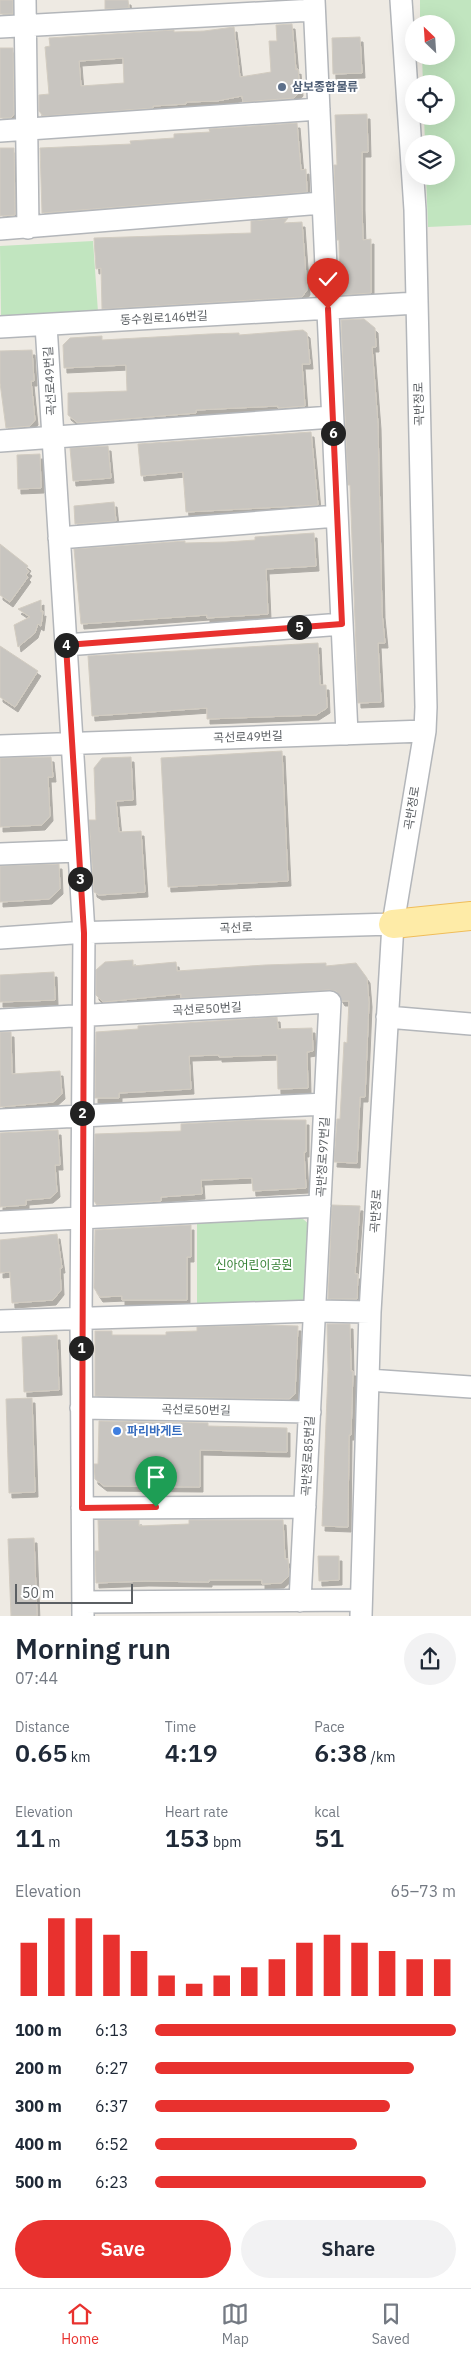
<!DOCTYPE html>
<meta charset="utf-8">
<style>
:root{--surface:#fff;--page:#f2f2f3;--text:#1f2937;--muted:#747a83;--line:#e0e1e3;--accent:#e8312e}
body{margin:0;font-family:"IBM Plex Sans","Noto Sans KR",sans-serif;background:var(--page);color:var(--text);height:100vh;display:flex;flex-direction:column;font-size:19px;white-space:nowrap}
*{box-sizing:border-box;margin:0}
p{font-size:16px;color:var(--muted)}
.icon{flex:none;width:28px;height:28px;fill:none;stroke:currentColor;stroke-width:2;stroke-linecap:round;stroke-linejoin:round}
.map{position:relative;height:1616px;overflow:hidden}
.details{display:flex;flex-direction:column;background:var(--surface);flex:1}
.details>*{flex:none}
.needle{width:32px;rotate:335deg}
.controls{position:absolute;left:405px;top:15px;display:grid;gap:10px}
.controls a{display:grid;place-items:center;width:50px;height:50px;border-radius:50%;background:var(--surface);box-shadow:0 5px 20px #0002;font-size:25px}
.scale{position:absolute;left:15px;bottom:12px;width:118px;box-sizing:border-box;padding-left:5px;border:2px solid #5b5f63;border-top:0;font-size:14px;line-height:18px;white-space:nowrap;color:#5b5f63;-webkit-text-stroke:4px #fff;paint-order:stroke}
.pin{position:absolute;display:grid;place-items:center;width:42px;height:42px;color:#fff;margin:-51px -21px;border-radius:50% 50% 50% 0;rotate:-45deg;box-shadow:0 0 5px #0007}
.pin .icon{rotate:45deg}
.km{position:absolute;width:25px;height:25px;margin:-12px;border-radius:50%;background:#222;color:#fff;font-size:14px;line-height:25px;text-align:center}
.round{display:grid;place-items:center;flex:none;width:52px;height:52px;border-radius:26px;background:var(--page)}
.summary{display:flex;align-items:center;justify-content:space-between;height:85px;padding:0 15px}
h1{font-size:28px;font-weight:600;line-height:38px}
.metrics{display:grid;grid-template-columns:repeat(3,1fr);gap:8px;height:85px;padding:5px 15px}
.metrics div{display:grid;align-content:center}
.metrics b{font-size:25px;font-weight:600}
.metrics small{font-size:14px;font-weight:400}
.metrics p{font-size:14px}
.chart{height:140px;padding:10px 15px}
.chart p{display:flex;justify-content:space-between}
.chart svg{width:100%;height:90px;margin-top:5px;stroke:var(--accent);stroke-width:6}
.primary-button{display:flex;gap:10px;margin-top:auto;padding:10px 15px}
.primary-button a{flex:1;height:58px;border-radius:30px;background:var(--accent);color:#fff;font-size:20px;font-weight:600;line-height:58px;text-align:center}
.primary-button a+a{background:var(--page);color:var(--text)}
ul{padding:0 15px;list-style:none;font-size:16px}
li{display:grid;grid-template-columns:80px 60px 1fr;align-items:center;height:38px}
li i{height:12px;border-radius:6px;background:var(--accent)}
.tabs{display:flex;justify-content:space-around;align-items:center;height:70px;border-top:1px solid var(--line);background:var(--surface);font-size:14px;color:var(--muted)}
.tabs a{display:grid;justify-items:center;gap:2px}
.tabs .active{color:var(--accent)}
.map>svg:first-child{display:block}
.green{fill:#c1e5bf}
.building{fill:#c8c5c0;stroke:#d2ccc1;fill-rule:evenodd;filter:url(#shadow)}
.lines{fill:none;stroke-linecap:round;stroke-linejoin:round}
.minor-casing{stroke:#b3b6ba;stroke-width:24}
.major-casing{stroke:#f0bd59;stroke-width:30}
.minor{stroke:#fff;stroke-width:21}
.major{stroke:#feeba7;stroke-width:28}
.route-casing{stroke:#fff;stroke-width:10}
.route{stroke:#e8312e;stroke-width:6}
.service-dot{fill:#5c6f8a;stroke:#fff;stroke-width:2}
.shop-dot{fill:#3f7fe0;stroke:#fff;stroke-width:2}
.labels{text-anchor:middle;stroke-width:4;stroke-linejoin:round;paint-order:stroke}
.service-label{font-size:12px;font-weight:bold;fill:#4e5e75;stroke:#fff;text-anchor:start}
.street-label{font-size:12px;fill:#5b5f63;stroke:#fff}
.park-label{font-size:12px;fill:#358134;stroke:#fff}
.shop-label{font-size:12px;font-weight:bold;fill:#366cbe;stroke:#fff;text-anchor:start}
</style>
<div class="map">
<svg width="471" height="1616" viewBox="0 0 471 1616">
<defs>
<filter id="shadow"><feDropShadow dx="3" dy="5" stdDeviation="0" flood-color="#0004"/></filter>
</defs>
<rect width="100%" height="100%" fill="#eeeae3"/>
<!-- green -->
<path class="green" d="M420,0H471V225L428,227L426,176H446V144H425L424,116H446V84H423L422,56H446V24H420Z
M93,241L98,312L1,316L0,246Z
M197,1219H303L310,1225L311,1303L197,1311Z"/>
<!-- building -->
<path class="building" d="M0,0H13V14H0Z
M105,0H128L129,8L105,9Z
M292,24L296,70L298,69L300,91L294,98L243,102L242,96L217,101L186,102V104L153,106V108L43,116L39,111V95L49,94L45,47L50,46L49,38L174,30V32L204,31L234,27L240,77L271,72L269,41H277L276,25ZM123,58L124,83L81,86L79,61Z
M360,37L362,73L333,74L332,38Z
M0,48H13L14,114L11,118H0Z
M367,114L368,152H362V205L363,240L371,239V293L340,295L339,240H337L334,165H337L335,115Z
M297,123L301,170L306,169L307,192L42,213L40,148L131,144L130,141L174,138V134L210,132L209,129Z
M0,148H14L15,215L0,216Z
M288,218L284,223L302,222L307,290L302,297L102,309L101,268L96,269L94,238L251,233V221Z
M364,319L375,328L376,347H372L378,424L382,613L385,643H378L381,702L358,703L350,485H348L341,320Z
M303,330L307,333L310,364H302L305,406L278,408V406L196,410V413L78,423L68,415V393L127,391L126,365L64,368L63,345L70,338L102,336V340L209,334L239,333V335Z
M32,350L34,381H31L35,420L30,426L6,428L0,383V351Z
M311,432L318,505L186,512L183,472L141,476L138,444Z
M108,446L111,478L73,481L70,448Z
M40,454L41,488L18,489L17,455Z
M114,502L116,521L75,524L74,506Z
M314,533L316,566L266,569L268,614L207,618V615L81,624L74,549L185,541V543L226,542L255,540V537Z
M0,544L28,566L26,569L29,571L26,575L28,577L10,602L0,595Z
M41,600V612L43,611L41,626L38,624L35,633L18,647L14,625L30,617L18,609Z
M318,643L320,685H326L327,708L316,715L207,719V708L92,716L88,656Z
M0,646L38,671L15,707L0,697Z
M282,751L288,881L168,887L161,758Z
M51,757L53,777H48L50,816L42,825L0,827V758Z
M131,757L133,800L116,801L119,832L141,831L145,892L99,895L94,892L89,820H96L94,768L102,758Z
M59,864L60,889L49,899L0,902V866Z
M133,960V966L176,962L177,971L265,965L326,963V966L356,963L367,978L369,1002L365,1097H360L357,1163L334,1162L337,1119H340L344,1042L347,1043L349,1001H342L336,991L329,990L181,998V994L103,1002L96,995V970L105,962Z
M54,972L55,1000L0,1002V975Z
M277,1017L278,1029L312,1028L313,1051L307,1052L308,1088L278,1089L277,1055L219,1057V1055L189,1056L191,1089L119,1093V1098H95L96,1032L138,1029V1026Z
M0,1032H11L12,1074L60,1071L62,1094L53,1102L0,1107Z
M252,1120H306V1152H304L306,1188L253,1191L252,1178L201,1180L202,1194L161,1197V1201L97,1205L94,1201L95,1134L181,1131V1124Z
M58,1130L60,1165H55L57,1192L50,1198L26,1200V1205L0,1207V1133Z
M332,1205L360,1206L355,1274H358L357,1299H328Z
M191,1225V1257H187V1300H122V1296L100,1297L94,1288L95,1230Z
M57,1234L62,1268H60L61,1290L53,1300L12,1303L10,1272L0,1273V1240Z
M327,1324H350L351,1371H353L351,1435H349L348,1527L322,1526L328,1370Z
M265,1325L298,1326L295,1394L289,1399L95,1396V1331H112V1335H166V1332L197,1331V1327Z
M57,1335L59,1390L24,1392L22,1337Z
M32,1398L35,1492L9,1493L6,1399Z
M99,1421L208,1423V1426L287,1428V1452L200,1450V1487L104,1486L95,1479L94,1464H98Z
M98,1520H139V1526L189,1524V1520H283L285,1559H288L289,1576L281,1583L262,1584V1580H209V1582L146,1581L96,1583L95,1551H99Z
M34,1538L37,1616H11L8,1539Z
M318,1556H339V1580L319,1581Z"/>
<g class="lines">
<defs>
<path id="minor" d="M25,0L28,228
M314,0L347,734
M0,27L314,10
M0,131L319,109
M0,229L322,203
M46,325L84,933L81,1317L83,1616
M0,327L417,303
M0,441L332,417
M59,538L337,516
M66,645L342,624
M0,746L425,731
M0,854L78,851
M0,938L72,933L393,924
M387,1017L471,1024
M0,1020L330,1002L300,1601
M0,1120L325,1104
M0,1222L320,1206
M0,1321L315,1311L370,1312
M368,1380L471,1387
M81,1408L310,1412
M82,1508L305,1507
M83,1602L361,1600
M361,1616L370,1312L393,924L425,731L426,707L415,210L401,0"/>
<path id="major" d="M393,924L471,916"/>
</defs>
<!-- minor casing -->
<use href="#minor" class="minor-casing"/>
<!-- major casing -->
<use href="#major" class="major-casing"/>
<!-- minor -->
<use href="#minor" class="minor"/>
<!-- major -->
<use href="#major" class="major"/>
</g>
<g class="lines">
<defs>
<path id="route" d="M156,1507L82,1508L84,933L66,645L342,624L328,309"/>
</defs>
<!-- route casing -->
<use href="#route" class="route-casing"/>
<!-- route -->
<use href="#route" class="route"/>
</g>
<!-- markers -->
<circle class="service-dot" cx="282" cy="87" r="5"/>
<circle class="shop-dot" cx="117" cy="1431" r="5"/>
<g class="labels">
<!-- service labels -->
<g class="service-label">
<text x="292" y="91">삼보종합물류</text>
</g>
<!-- street labels -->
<g class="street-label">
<text transform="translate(164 318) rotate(-3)" y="4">동수원로146번길</text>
<text transform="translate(50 381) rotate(-93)" y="4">곡선로49번길</text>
<text transform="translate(419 404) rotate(-91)" y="4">곡반정로</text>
<text transform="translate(248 737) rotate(-2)" y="4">곡선로49번길</text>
<text transform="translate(412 808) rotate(-81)" y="4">곡반정로</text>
<text transform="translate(236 928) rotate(-2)" y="4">곡선로</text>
<text transform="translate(207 1009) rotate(-3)" y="4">곡선로50번길</text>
<text transform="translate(323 1157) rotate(-87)" y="4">곡반정로97번길</text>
<text transform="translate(376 1211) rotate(-87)" y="4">곡반정로</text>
<text transform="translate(196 1410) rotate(1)" y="4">곡선로50번길</text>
<text transform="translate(308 1456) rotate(-87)" y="4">곡반정로85번길</text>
</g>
<!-- park labels -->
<g class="park-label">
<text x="254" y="1269">신아어린이공원</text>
</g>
<!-- shop labels -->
<g class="shop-label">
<text x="127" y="1435">파리바게트</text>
</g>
</g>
</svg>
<div class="controls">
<a><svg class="needle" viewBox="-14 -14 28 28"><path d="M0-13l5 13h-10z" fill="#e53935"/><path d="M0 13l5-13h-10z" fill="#747a83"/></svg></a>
<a><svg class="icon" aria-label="locate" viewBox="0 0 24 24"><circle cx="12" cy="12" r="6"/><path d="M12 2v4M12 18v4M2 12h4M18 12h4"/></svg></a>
<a><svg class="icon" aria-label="layers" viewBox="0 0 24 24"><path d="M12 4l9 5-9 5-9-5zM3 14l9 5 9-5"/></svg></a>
</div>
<div class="scale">50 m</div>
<div class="pin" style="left:156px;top:1507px;background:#1e9e55"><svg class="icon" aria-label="arrive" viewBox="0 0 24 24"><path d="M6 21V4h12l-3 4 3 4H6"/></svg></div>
<div class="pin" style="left:328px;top:309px;background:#d93025"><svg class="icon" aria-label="check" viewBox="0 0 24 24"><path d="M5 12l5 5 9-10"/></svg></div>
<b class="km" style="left:81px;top:1348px">1</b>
<b class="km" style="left:82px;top:1113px">2</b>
<b class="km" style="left:80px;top:879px">3</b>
<b class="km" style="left:66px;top:645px">4</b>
<b class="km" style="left:299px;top:627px">5</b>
<b class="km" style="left:333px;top:433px">6</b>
</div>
<section class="details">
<div class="summary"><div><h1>Morning run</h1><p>07:44</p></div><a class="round"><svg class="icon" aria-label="share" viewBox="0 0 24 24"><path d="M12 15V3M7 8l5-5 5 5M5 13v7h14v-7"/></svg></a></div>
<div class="metrics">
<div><p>Distance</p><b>0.65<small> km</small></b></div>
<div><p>Time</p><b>4:19</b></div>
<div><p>Pace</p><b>6:38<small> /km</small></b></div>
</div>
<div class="metrics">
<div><p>Elevation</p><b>11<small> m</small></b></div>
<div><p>Heart rate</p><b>153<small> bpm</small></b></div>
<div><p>kcal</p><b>51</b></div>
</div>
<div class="chart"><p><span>Elevation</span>65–73 m</p>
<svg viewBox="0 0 160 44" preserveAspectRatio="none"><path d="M5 44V18M15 44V6M25 44V6M35 44V14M45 44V22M55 44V34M65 44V38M75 44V34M85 44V30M95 44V26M105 44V18M115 44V14M125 44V18M135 44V22M145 44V26M155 44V26"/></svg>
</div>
<ul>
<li><b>100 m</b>6:13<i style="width:100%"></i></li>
<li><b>200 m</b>6:27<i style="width:86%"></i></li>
<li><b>300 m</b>6:37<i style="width:78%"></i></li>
<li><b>400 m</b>6:52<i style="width:67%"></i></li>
<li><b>500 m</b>6:23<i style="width:90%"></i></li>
</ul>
<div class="primary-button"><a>Save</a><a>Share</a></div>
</section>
<nav class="tabs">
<a class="active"><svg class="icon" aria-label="home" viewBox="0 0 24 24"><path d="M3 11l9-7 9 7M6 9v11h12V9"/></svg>Home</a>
<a><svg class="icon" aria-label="map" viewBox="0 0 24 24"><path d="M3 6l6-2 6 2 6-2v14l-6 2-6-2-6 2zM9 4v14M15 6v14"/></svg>Map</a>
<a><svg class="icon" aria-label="saved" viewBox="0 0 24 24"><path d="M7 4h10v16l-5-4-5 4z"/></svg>Saved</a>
</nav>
